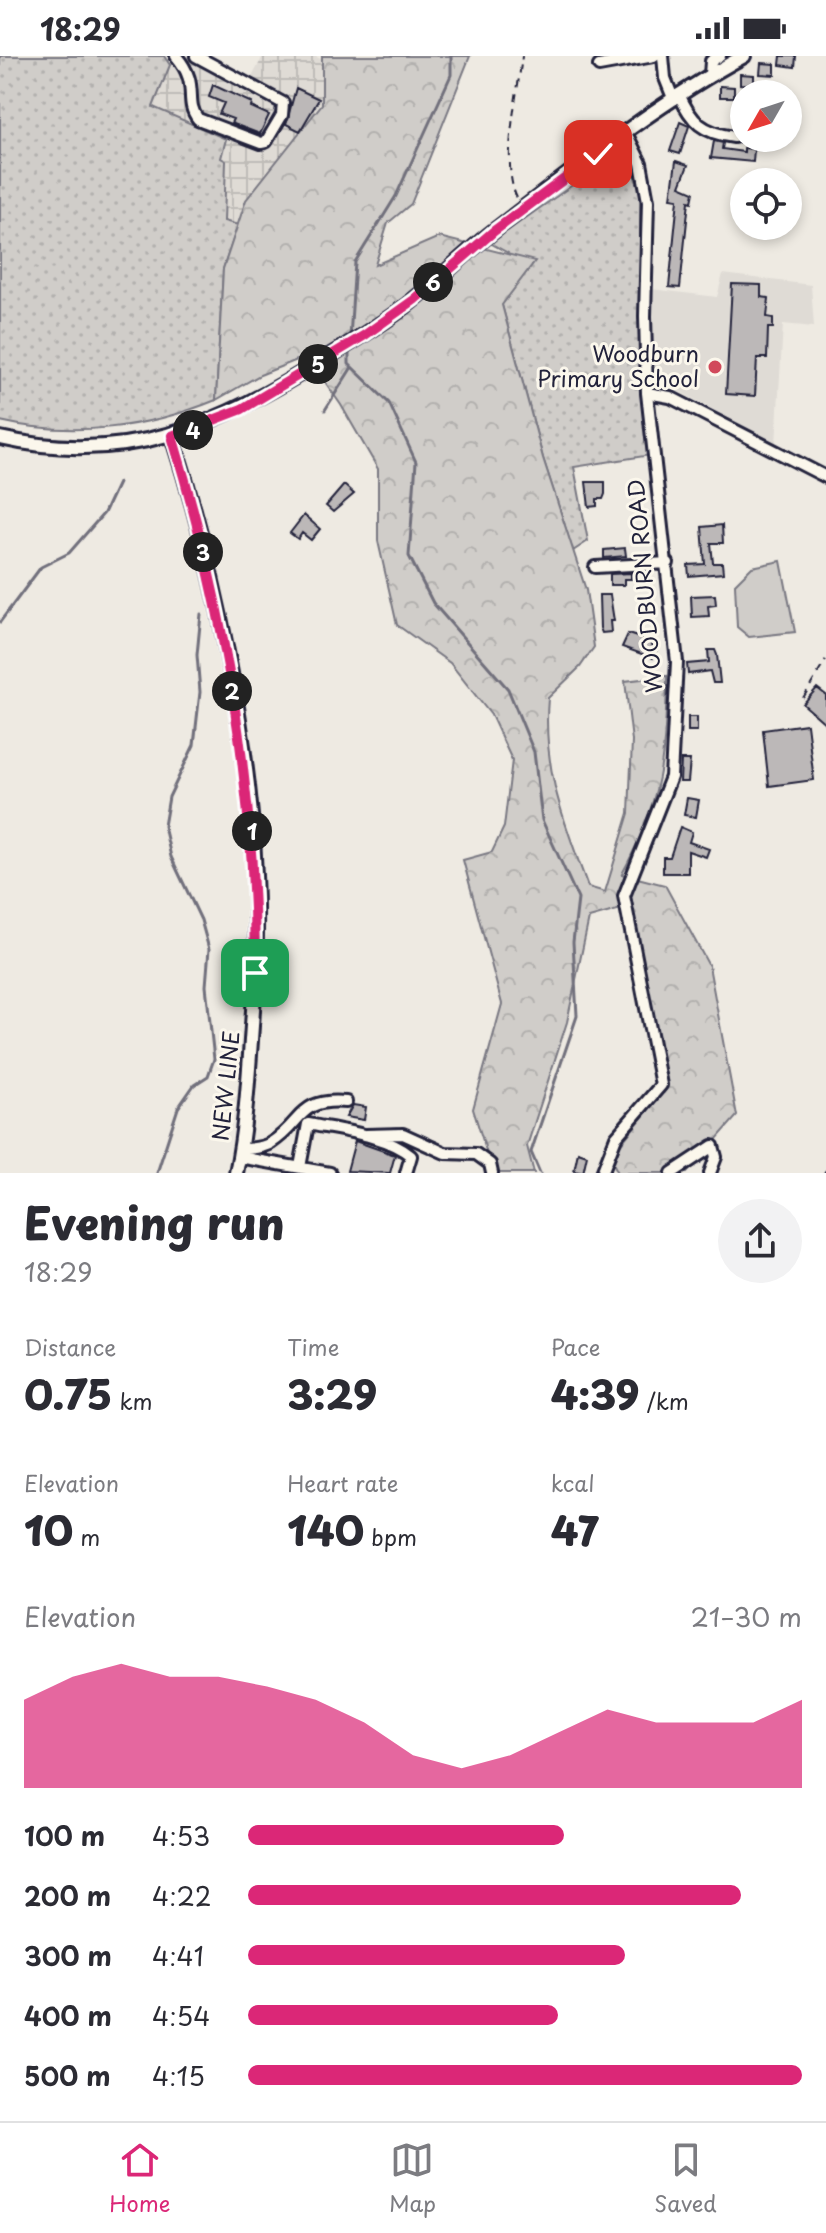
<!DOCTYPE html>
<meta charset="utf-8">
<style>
:root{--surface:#fff;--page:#f2f2f3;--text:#2b2b33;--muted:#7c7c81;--line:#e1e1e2;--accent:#db2777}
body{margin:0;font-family:"Playpen Sans",sans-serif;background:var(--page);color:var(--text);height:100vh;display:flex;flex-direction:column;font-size:30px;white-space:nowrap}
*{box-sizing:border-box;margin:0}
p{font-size:26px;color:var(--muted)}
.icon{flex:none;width:44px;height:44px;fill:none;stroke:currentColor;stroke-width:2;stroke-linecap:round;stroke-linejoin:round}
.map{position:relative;height:1117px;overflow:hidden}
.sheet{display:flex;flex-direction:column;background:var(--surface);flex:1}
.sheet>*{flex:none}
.needle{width:52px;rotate:231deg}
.fabs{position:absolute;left:730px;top:24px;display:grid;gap:16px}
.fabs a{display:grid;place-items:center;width:72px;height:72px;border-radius:50%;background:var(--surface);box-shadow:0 4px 12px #0003;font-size:40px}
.pin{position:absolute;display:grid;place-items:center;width:68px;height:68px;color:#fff;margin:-34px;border-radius:16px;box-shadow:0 4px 12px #0006}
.km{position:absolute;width:40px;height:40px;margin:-20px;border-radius:50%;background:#222;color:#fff;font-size:22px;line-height:40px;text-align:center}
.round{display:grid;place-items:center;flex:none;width:84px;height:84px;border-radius:42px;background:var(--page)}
.headline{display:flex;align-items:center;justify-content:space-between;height:136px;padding:0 24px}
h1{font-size:44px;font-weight:800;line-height:60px}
.figures{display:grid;grid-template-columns:repeat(3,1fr);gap:12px;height:136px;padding:8px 24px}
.figures div{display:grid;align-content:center}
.figures b{font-size:40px;font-weight:800}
.figures small{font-size:22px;font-weight:400}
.figures p{font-size:22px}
.chart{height:224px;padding:16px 24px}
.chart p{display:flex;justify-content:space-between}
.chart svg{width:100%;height:144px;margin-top:8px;fill:var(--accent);opacity:.7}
ul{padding:0 24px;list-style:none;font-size:26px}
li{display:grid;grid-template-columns:128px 96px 1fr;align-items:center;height:60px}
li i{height:20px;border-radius:10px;background:var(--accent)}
.status{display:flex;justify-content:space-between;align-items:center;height:56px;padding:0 40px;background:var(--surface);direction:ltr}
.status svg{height:22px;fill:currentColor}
.tab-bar{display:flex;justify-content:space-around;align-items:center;height:112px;border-top:2px solid var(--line);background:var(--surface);font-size:22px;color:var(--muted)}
.tab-bar a{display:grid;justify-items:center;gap:4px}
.tab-bar .current{color:var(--accent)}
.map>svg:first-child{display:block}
.built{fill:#dfdbd5}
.industrial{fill:url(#industrial-grid)}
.grass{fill:url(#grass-dots);stroke:#797882;stroke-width:2}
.forest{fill:url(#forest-crowns);stroke:#797882;stroke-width:2}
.green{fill:#d0cdc9;stroke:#797882;stroke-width:2}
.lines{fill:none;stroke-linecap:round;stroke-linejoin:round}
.stream{stroke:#716f7c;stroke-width:3}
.building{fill:#bcb8b8;stroke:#22223b;stroke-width:2}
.minor-casing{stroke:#22223b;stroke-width:16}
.major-casing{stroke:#22223b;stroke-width:18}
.path{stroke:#22223b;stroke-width:2;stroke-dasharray:8 6;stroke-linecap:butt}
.minor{stroke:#fbf7ec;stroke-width:10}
.major{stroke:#fbf7ec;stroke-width:12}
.route-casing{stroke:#fff;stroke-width:16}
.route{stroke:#db2777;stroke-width:10}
.poi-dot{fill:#d1495b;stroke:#fbf7ec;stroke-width:3}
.labels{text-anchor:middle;stroke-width:6;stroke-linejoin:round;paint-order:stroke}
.poi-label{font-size:22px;fill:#22223b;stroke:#fbf7ec;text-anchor:end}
.street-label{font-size:22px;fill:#22223b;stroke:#fbf7ec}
</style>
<div class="status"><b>18:29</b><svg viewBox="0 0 49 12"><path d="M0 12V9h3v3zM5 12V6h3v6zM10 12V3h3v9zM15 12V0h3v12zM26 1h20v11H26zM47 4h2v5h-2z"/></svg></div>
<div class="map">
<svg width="826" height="1117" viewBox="0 0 826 1117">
<defs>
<pattern id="industrial-grid" width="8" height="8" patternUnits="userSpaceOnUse" patternTransform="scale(2)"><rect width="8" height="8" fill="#dfdbd5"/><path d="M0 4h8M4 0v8" fill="none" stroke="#bfbcb8"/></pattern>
<pattern id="grass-dots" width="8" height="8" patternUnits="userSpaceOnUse" patternTransform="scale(2)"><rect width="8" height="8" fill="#d0cdc9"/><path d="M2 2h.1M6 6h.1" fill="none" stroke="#b2b0ae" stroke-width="1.8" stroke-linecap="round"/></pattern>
<pattern id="forest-crowns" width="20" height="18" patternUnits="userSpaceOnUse" patternTransform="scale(2)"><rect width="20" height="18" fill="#d0cdc9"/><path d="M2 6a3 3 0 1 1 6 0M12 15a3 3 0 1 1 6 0" fill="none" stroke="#b2b0ae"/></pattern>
</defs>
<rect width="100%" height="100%" fill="#eeeae2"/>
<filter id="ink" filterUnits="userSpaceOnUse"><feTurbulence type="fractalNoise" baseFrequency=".0125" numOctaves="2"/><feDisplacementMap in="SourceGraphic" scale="16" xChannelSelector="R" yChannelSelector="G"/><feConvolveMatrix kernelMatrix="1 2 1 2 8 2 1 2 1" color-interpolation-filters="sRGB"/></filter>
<g filter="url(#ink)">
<!-- built -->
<path class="built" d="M723,218L811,229L814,271L783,268L776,388L651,320V233L717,241Z"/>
<!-- industrial -->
<path class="industrial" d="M173,0H194L249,27L263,0H314L321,3L322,48L246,144L238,169L224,165L226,106L153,51Z"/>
<!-- grass -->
<path class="grass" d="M0,0H164L170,9L153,51L226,83L221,102L226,105L224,165L238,169L223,213L216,344C148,372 73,382 0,365Z
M618,97L626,98L640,134V336L651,399L574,411L588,485L573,495L543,402L502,249L508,197L490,187Z"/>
<!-- forest -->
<path class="forest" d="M322,0H470L411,148L388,167L375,209L439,181L535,205L502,249L543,402L586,534L594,591L580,611L548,642C542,713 564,765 588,831L605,836L629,757L632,685L625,625L667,620C666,702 661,745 622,818L665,829L709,910L737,1060L687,1117H618L610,1101L668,1030L628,851L589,862L567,966L527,1090L534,1117H493L473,1053L502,948L463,804L492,796L504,771L512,704L491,659L450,607L397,569L378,485V413L341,349L307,300L260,319L216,344L223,213L246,144L322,48Z"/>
<!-- green -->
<path class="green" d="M781,505L795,576L749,581L737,571L735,528L752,511Z"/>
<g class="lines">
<!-- stream -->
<path class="stream" d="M350,282L355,206L396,140L451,19V0
M349,293V308L389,347L416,406L409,500L433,547L508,633L534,696L542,764L578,843L573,886L577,960L531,1096L540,1117
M325,354L352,311
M0,566L41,511L69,497L104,457L118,427
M157,1117L178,1052L194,1029L208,1020L214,1003L206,930L209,893L201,864L171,801L164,770L169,741L194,689L200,636L197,599L201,558"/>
</g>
<!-- building -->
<path class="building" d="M781,0H796L795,11L780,9Z
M761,7L775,8V19L760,18Z
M740,18L754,19V29L740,28Z
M213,29L252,47L251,51L269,59L260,78L231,67L233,63L219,58L224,47L209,41Z
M720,30L734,31V41H720Z
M296,32L319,43L300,75L286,68Z
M680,66L689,70L680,98L670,95Z
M714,85L723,87L722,93L744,96V92L754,93L753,106L711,102Z
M676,105L688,109L680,130L694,136L692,146L689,145L680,232L669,231L678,143L671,142Z
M732,228L761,229V241L769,242L767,261L773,262V272H768L767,302H757L755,340L726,338Z
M586,426H605V438L603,443H597V450L589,451Z
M344,429L354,438L333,456L326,450Z
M304,459L320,473L311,484L302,477L298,483L290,477Z
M722,469L723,487H711L713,507H722L723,517L689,520L688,509L705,508L702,471Z
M625,492L626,500L604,502V494Z
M631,517V523H624V529H610V518Z
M599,539H610L614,565H610L611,576L602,577L600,572Z
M715,539L716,549L708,550L709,560L692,561L691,540Z
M628,578L646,584L657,593L653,602L622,591Z
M708,594H715L717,599L720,627H713L710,615L688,618L687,608L709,606Z
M817,632L826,639V668L803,648Z
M688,661H697V675H688Z
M807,668L814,724L769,730L763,674Z
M681,704H690L688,726H680Z
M687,742L699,744L696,761L684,759Z
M680,771L692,776L689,786L709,793L706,801L688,795V817H663V801H670Z
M353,1049L366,1051L364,1064L346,1061Z
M355,1085L395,1099L390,1117L347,1115Z
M578,1096L587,1099L583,1117L574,1115Z"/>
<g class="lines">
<defs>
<path id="minor" d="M176,0C201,29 183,44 198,63L261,87L266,86L282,59L283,47L196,0
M663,0L665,22L673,42
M599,10L654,0
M710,19L711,5L720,0
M679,38C691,66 703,77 734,81
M647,337L670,341L826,421
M595,511L668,507
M366,1079L403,1078L445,1097L476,1098L490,1108L492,1117
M240,1094C250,1092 262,1093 271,1087C304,1066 297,1042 346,1046
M239,1101L330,1117
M300,1111L308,1068C338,1074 387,1079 411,1100L406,1117
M602,1117L616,1081L661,1029L624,840L671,721L677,606L647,337L645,260L648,145L641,107L626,77
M672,1117L713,1090L716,1101L710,1117"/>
<path id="major" d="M172,380C214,510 250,684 255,820C258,875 255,930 251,984C248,1028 245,1074 236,1117
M0,382C127,411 220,369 326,302C355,284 385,267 412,245C440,223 466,196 495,174C575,113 656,48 744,0"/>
</defs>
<!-- minor casing -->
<use href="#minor" class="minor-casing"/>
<!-- major casing -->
<use href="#major" class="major-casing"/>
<!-- path -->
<path class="path" d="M517,142C500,108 518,38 522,0
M803,642L826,604
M824,1117L826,1114"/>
<!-- minor -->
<use href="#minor" class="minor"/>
<!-- major -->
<use href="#major" class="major"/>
</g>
</g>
<g class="lines" filter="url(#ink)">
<defs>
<path id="route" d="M255,917C256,735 225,554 172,380L242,353L365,279L414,244L494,175L598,98"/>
</defs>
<!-- route casing -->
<use href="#route" class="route-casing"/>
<!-- route -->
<use href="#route" class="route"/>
</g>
<!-- markers -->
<circle class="poi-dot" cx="715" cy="311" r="8"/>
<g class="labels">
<!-- poi labels -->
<g class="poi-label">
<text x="699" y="306">Woodburn<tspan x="699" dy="25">Primary School</tspan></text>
</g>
<!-- street labels -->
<g class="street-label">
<text transform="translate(645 530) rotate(-95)" y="8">WOODBURN ROAD</text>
<text transform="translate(226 1030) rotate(-84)" y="8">NEW LINE</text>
</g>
</g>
</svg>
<div class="fabs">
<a><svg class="needle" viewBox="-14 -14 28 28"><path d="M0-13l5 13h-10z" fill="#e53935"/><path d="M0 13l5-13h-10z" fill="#7c7c81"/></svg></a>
<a><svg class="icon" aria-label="locate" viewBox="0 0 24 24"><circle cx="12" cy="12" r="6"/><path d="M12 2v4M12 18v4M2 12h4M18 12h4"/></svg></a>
</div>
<div class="pin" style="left:255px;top:917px;background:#1e9e55"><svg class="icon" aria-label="arrive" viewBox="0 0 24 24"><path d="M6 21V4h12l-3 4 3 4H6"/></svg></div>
<div class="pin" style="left:598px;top:98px;background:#d93025"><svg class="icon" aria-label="check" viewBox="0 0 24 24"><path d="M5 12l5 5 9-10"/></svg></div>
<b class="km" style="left:252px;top:775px">1</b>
<b class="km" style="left:232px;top:635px">2</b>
<b class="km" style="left:203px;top:496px">3</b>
<b class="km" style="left:193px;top:374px">4</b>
<b class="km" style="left:318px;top:308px">5</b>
<b class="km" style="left:433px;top:226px">6</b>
</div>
<section class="sheet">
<div class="headline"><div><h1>Evening run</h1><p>18:29</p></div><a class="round"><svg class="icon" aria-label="share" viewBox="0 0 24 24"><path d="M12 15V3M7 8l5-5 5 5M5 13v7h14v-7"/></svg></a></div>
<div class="figures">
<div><p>Distance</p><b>0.75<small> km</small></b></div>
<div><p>Time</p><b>3:29</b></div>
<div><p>Pace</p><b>4:39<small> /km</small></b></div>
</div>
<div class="figures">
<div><p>Elevation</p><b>10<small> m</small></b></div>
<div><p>Heart rate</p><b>140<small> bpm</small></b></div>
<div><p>kcal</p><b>47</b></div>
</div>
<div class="chart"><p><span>Elevation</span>21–30 m</p>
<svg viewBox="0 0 160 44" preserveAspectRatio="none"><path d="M0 44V17L10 10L20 6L30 10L40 10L50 13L60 17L70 24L80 34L90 38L100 34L110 27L120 20L130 24L140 24L150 24L160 17V44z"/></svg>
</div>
<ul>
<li><b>100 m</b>4:53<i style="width:57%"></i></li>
<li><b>200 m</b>4:22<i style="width:89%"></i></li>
<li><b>300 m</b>4:41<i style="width:68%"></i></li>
<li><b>400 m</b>4:54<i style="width:56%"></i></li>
<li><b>500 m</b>4:15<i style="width:100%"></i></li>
</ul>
</section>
<nav class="tab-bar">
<a class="current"><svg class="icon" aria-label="home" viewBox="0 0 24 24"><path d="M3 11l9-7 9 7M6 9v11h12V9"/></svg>Home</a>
<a><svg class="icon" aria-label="map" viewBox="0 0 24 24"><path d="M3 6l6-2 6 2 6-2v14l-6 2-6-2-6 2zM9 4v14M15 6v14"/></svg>Map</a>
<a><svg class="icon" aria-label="saved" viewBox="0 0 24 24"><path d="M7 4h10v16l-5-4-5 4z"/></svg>Saved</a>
</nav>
